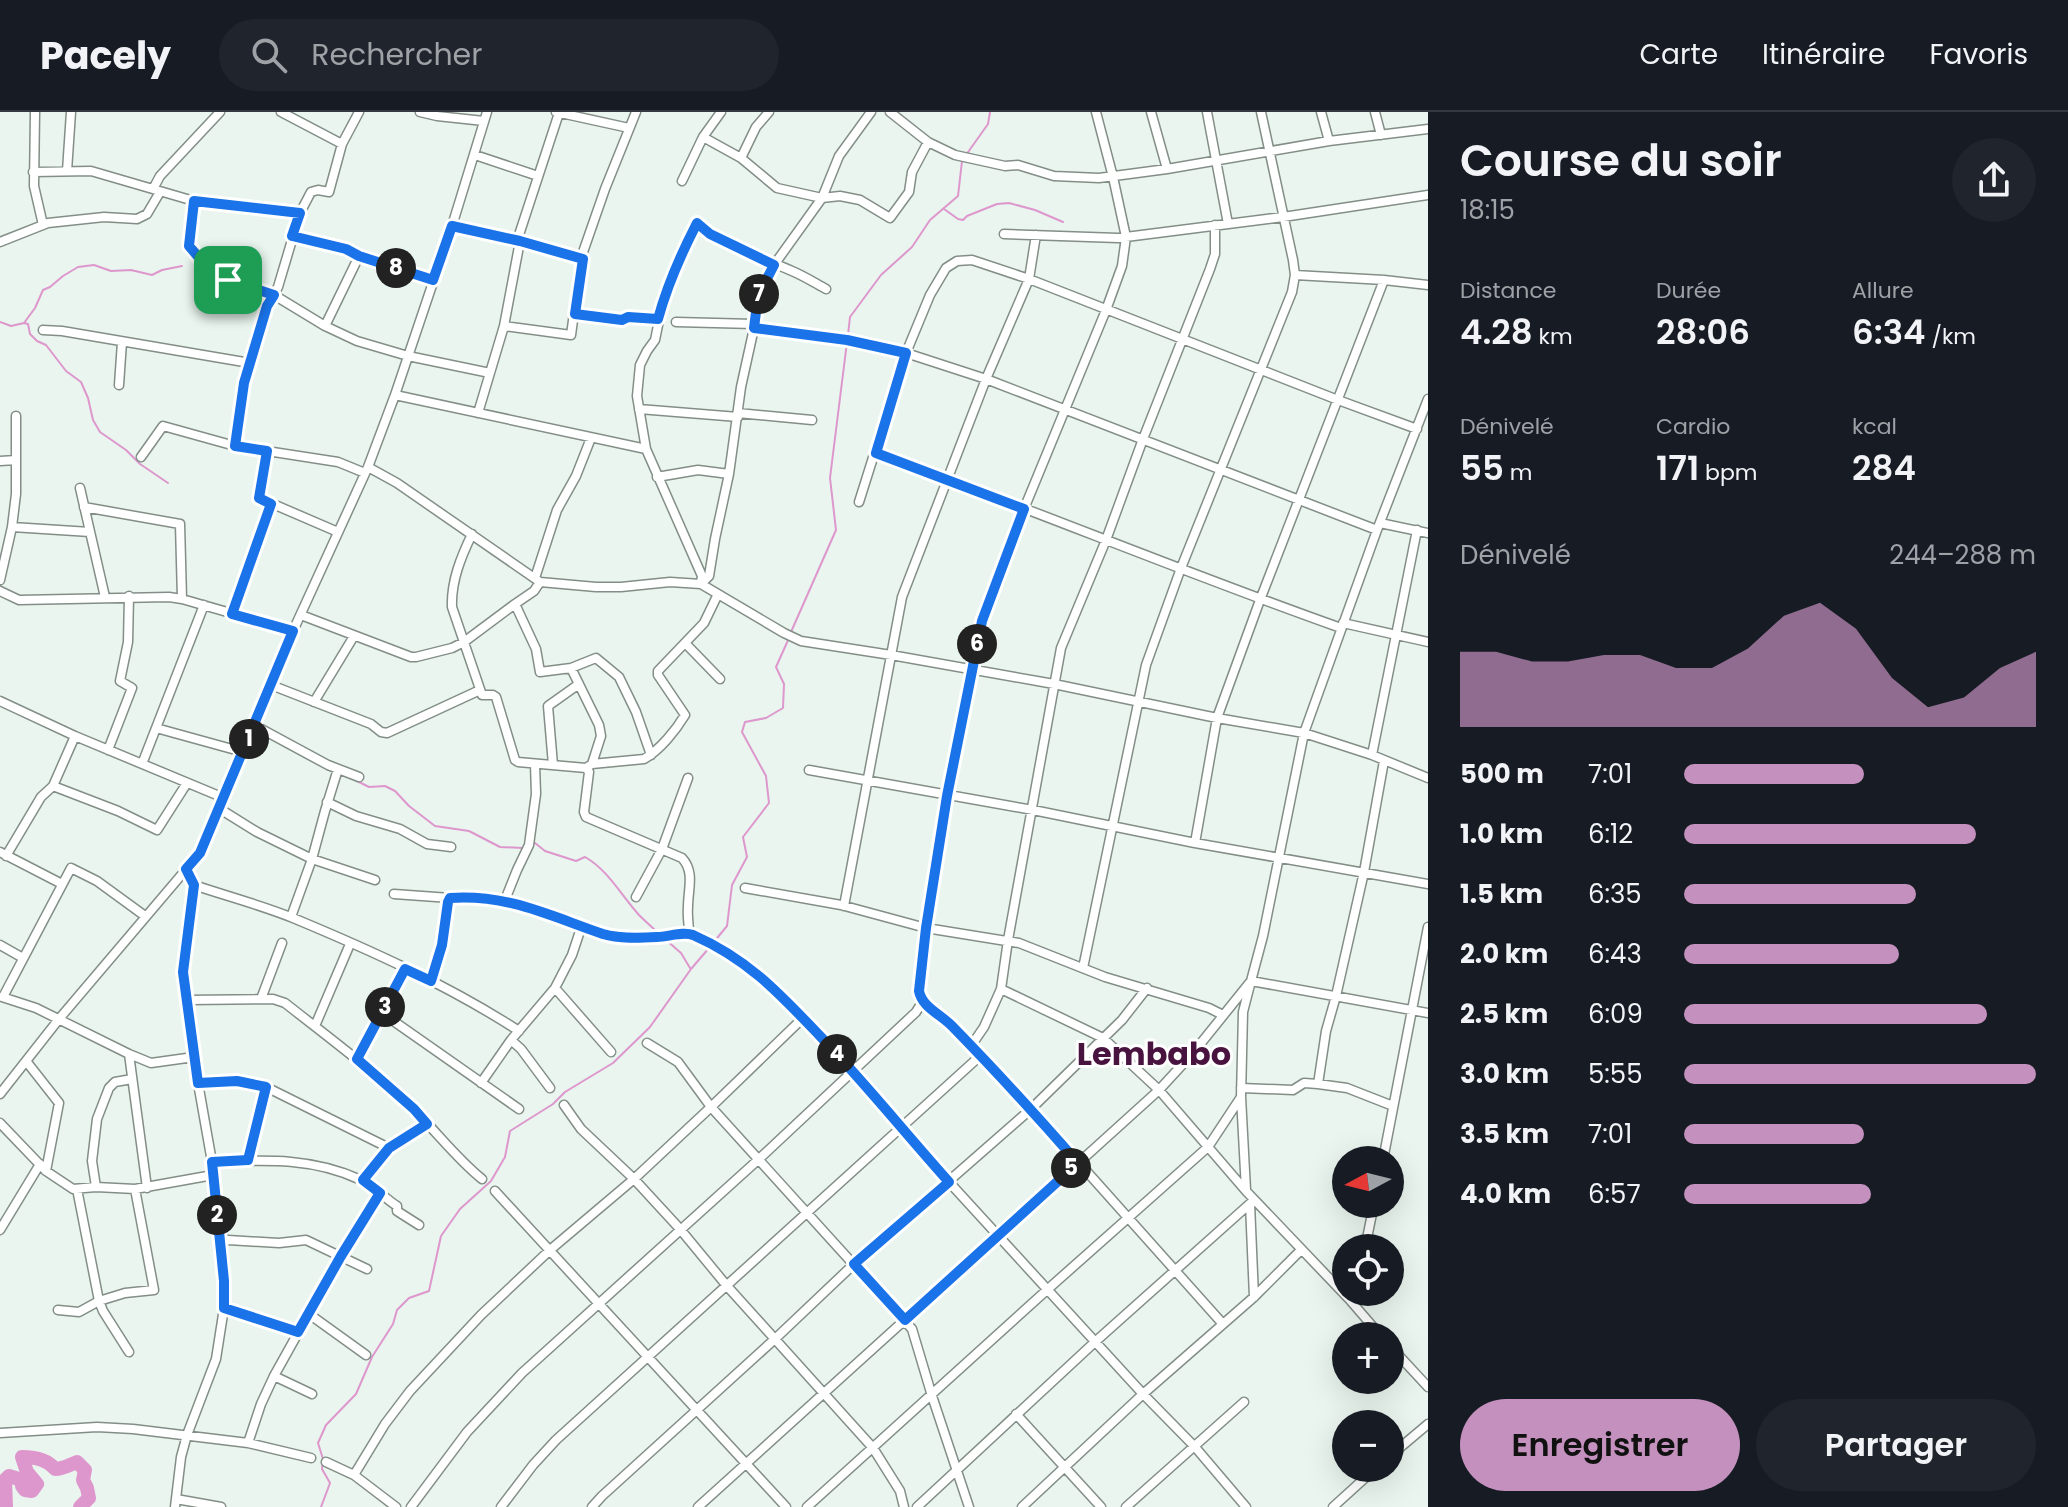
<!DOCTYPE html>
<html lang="fr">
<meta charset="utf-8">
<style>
:root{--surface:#171b24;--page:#20242c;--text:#f1f3f6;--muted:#9ea1a6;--line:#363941;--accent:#c491bf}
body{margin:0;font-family:Poppins,sans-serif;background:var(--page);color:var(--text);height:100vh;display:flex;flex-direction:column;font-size:30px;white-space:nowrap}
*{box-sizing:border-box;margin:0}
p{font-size:26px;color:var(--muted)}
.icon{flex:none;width:44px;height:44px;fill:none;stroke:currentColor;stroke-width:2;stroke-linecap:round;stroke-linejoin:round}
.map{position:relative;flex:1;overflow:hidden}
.sheet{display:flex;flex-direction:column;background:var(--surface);width:640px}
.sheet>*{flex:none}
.needle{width:52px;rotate:263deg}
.tools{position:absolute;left:1332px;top:1034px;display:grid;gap:16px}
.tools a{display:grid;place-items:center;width:72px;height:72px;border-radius:50%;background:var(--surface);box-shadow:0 8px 32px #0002;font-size:40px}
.pin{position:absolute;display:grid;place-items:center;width:68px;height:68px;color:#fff;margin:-34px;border-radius:16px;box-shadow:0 4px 12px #0006}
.km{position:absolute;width:40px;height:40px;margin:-20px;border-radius:50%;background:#222;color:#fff;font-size:22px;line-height:40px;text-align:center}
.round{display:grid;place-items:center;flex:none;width:84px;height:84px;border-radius:42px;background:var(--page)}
.overview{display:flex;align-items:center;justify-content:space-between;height:136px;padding:0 32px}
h1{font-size:44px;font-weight:600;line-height:60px}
.stats{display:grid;grid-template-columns:repeat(3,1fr);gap:12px;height:136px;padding:8px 32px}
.stats div{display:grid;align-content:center}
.stats b{font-size:34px;font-weight:600}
.stats small{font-size:22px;font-weight:400}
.stats p{font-size:22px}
.chart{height:224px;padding:16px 32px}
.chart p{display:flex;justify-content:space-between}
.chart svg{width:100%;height:144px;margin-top:8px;fill:var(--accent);opacity:.7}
.button{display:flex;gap:16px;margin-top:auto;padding:16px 32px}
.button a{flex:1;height:92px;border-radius:48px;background:var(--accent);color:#111;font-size:32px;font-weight:600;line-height:92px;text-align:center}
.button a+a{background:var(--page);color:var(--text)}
ul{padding:0 32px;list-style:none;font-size:26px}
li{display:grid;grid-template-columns:128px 96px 1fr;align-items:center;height:60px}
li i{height:20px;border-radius:10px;background:var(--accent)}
header{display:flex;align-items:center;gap:48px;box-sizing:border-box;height:112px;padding:0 40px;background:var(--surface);border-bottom:2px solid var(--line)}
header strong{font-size:38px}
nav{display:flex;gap:44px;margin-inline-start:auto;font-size:28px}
.search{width:560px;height:72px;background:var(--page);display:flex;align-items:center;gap:20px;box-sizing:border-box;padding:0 28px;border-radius:44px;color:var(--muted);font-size:30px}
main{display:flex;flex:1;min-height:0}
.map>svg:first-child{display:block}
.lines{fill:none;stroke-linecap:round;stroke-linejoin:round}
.stream{stroke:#de97cd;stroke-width:2}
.river{stroke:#de97cd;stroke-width:14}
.minor-casing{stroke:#838e87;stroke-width:11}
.minor{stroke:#fff;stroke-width:8}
.route-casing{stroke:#fff;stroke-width:16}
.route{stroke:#1a73e8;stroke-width:10}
.labels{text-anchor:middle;stroke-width:6;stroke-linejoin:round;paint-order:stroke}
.quarter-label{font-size:32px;font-weight:bold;fill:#49133f;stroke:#fff}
</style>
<header>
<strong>Pacely</strong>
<div class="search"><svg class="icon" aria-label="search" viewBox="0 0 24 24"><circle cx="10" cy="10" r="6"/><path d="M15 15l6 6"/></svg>Rechercher</div>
<nav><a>Carte</a><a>Itinéraire</a><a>Favoris</a></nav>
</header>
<main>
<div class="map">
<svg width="1428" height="1395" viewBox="0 0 1428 1395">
<rect width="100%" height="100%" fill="#e9f5ee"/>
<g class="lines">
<!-- stream -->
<path class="stream" d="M966,43L988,12L990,0
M944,97L958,107L963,108L967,104L997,92L1009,91L1035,98L1063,110
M0,210L11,214L24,211L35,196L43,178L50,175L63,164L78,155L94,153L111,159L131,158L152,163L162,158L182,154
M24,211L28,212L30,222L37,229L46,233L66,259L81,270L88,286L93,308L100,320L126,338L140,352L168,371
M848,223L850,205L881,163L912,135L930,108L958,84L962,49
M791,520L836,418L830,366L847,230
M351,666L369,675L385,674L395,679L409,694L435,714L469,719L500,735L523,736
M533,732L535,731L545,739L576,749L585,745C608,758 621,783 639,803C645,809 652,815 658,821
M666,828L681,841L690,856
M713,831L727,814L732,773L747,745L743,725L769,691L766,664L742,620L745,610L766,606L783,596L784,572L776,555L789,526
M321,1395L330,1371L322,1357L323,1347L318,1331L326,1313L356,1282L372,1245L393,1212L397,1198L409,1186L429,1179L441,1124L460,1097L491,1069L505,1045L510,1019L553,992L565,980L613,951L650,915L691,857L709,836"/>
<!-- river -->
<path class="river" d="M6,1395L5,1368L9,1364L22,1368V1374L25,1378L32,1379L37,1372L27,1360L22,1345C34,1345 47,1347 55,1357C63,1357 69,1353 77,1350L85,1358L83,1368L87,1376L89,1386L80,1395"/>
<defs>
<path id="minor" d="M35,0L34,74L43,113
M281,0L342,32
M420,0L437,4L484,9
M556,0L629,16
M890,0L928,30L955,43L1005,54L1018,53L1054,64L1099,66L1167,57L1329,29L1428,17
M1151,0L1167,57
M1207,0L1228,112
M1321,0L1329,29
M1375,0L1381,23
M703,25L741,46L777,76L822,86L840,84L860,88L890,106L909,80L912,60L928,30
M475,43L538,64
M741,46L756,15L769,0
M67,59L71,0
M33,60L91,59L194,89L258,95L300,101
M682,69L703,25L721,0
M153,77L160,64L220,0
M194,89L189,134L208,156L228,168L274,183L325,214L357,229L408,244L490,261
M452,114L517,129L583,147
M1004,122L1118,126L1283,105L1428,83
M292,124L346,137L359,144L433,168
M517,129L559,1
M0,130L48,111L104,105L137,107L147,102L160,80
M1295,163L1384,168L1428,173
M575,202L622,208L628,205L658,207
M676,210L754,212
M325,214L359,144
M504,214L571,223L582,143L605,77L636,0
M754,216L847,228L906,241L986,267L1377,418
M43,218L62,219L250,251
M119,273L122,230
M395,283L646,337
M639,297L738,305
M478,301L504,214L520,129
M738,301L812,308
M235,334L244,271L250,251L267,194L278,175L300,101L311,80L318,78L329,80L342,32L359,0
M267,339L259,386L338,420
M876,341C1032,397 1185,461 1341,516
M141,345L163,314L235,334L338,350L365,361
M0,349L16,348
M368,355L397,371L540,470L596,475H621L670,470L701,472L784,521L801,529L891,543L1054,572L1217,606L1304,621L1372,643L1428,666
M657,365L698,358L729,362
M80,376L105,485
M859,390L906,241L930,183L946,156L957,149L972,148L1029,167L1338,288L1417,317
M84,395L180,412L182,487
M1380,411L1428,421
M12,415L90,420
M472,422C461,445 451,469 452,495L482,583H493L496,585L515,648L518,650L586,656L589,660L584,700L586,705L682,746C695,760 688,777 688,795C687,804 689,812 689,821
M535,466L557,398L576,364L591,326
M0,468L12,415L16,382V304
M701,472L702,464L646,337L637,284L640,253L647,239L655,228L663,189L680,143L697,111C724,134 760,145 792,159C804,164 815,171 826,177
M701,472L709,464L715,427L729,362L741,275L754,216L758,184L774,153L822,86L839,44L871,0
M0,479L19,488L169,485L182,487L293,519
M515,492L536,537L540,560L571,556L599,613L601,624L592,652
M232,502L271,392
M301,503L411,545H416L452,536L464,530L515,492L534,479L540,470
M1343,511L1428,530
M685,531L720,567
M571,556L596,546L619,565L636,600L651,643
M271,573L371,612L381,620L387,621L480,578
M0,589L75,624L224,686
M314,590L354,524
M254,613L328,653L359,665
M156,616L243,640
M108,638L132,576L120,569L128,530L129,484
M1372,643L1417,418
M142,652L204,493
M553,653L548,594L579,572
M586,656L592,652L644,647C660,638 676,618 685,603L658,563V559L704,511L718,482
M809,658L1033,698L1195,731L1428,772
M53,674L118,699L157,718L187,671
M327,690L356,704L400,717L427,732L451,735
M220,697L257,720L312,747L375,768
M1195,731L1217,606L1260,488L1384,168
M0,740L62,772
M6,744L41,685L53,674L75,624
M194,773C226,784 261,793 293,806C370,838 448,873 519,919
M745,776L841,793L926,816L1019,831L1105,865L1209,896L1223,903
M394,782L450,786
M636,785L662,737L688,666
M505,788L517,758L529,733L536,682L535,652
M844,794L902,485L986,267L1029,167L1036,123
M291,805L312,747L325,699L338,657
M0,833L23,846
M1083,856L1146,553L1181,456L1292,180L1295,163L1293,148L1261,0
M431,869L442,833L448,790L450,786L465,785L505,788L582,813L605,823L658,825L689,821L745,851L772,873L854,960L949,1070L1143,1282L1195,1335L1246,1395
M555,876L611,940
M1001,877L1103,926L1159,978L1246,1079L1349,1187L1381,1224
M2,885L36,896L129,942L151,951L194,945
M3,885L71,756L97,769L145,804
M261,887L282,831
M187,888L273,887L285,891C328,925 373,958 413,997C437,1020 456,1046 482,1067
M921,889L949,911L1031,997L1222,1211
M382,901L519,997
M315,914L350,832
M511,928L521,937L550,976
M647,931L678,950L711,995L912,1217L932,1284L969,1395
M971,934L984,915L1001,877L1008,828L1061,536L1106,428L1143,327L1210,157L1215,142V113
M129,942L147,1076
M357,947L405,857
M26,949L59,991L46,1059
M198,971L237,969L266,975L389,1036
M481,971L511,928L555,876L572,843L582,813
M1318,972L1326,919L1336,884L1364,760L1384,649
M1241,976L1293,978L1304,971L1318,972L1347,976L1393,994
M0,982L59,907L200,741L293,519L368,355L395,283L452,114L487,0
M564,993L581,1017L634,1067L680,1117L727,1174L873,1336L900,1379L904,1395
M0,1011L46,1059L73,1077L96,1075L135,1077L213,1063
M248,1048L266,975
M1383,1048L1428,815
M212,1050C264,1048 312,1045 361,1068C375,1074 384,1086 397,1094V1099L419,1113
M363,1068L389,1036L427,1012
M96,1075L92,1049L97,1007L109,976L115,970L132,967
M77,1077L99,1189L103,1199L129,1240
M1246,1078L1241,985L1243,900L1251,869L1428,901
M495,1079L786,1395
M1250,1092L1254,1185
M0,1118L40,1052
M220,1130L228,1128L279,1131L306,1128L367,1157
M1365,1136L1374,1092
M224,1196L298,1220
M58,1198L79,1200L99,1189L125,1181L154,1178L135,1077
M309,1202L366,1243
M1390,1234L1428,1275
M274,1264L312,1282
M1016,1302L1101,1395
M0,1321L97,1315L133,1317L248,1331L311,1346
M248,1331L261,1292L274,1264L341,1144L380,1081
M1390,1344L1428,1312
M326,1350L354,1363L396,1395
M354,1363L385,1312L410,1279L481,1203L550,1138L634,1067L711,995L803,906
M176,1387L221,1395
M175,1395L181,1345L187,1323L216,1247L224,1196V1169L212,1050L198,971L183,860L194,773L186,757
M411,1395L467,1320L522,1261L759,1047L916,900L921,892L919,879L926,816L947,684L982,509L1024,397L1106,198L1122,154L1126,125L1113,65L1096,0
M501,1395L533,1353L556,1328L980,944
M592,1395L602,1384L776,1226L854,1152L1031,997L1122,908L1147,876
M698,1395L1159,978L1193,941L1251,869L1263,824L1304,621L1377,418L1428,287
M807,1395L1048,1177L1208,1035L1241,985
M917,1395L1096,1229L1254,1088
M1022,1395L1143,1282L1254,1185L1301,1138
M1126,1395L1244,1290
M1333,1395L1376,1356"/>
</defs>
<!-- minor casing -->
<use href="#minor" class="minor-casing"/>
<!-- minor -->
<use href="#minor" class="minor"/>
</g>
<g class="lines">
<defs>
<path id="route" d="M194,89L300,101L292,124L346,137L359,144L433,168L452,114L520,129L583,147L575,202L622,208L628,205L658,207C667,174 681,142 697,111L710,122L774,153L758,184L754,216L847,228L906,241L876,341L1024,397L982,509L947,684L926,816L919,879C922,895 940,902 952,914C995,958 1037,1004 1078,1051L905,1208L854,1152L949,1070C906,1022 865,971 820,924C780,882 748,847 693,823C683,819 668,825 657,825C640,826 619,827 603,822C550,804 508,782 450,786L448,790L442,833L431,869L405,857L357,947L414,997L427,1012L389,1036L363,1068L380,1081L341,1144L298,1220L224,1196V1169L212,1050L248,1048L266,975L237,969L198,971L183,860L194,773L186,757L200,741L293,519L232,502L271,392L259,386L267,339L235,334L244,271L267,194L274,183L228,168L208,156L189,134Z"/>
</defs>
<!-- route casing -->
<use href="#route" class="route-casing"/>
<!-- route -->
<use href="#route" class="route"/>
</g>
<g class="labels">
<!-- quarter labels -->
<g class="quarter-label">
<text x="1154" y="953">Lembabo</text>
</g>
</g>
</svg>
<div class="tools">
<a><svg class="needle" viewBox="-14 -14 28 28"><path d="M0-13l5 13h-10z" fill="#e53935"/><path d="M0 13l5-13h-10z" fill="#9ea1a6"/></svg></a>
<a><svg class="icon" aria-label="locate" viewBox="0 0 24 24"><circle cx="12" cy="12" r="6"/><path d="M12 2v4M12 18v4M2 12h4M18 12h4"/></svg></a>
<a>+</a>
<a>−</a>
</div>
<div class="pin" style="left:228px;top:168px;background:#1e9e55"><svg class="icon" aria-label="arrive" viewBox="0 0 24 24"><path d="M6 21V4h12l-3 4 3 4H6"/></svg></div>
<b class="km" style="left:249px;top:627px">1</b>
<b class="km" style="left:217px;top:1103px">2</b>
<b class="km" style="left:385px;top:895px">3</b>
<b class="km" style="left:837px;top:942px">4</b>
<b class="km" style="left:1071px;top:1056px">5</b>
<b class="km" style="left:977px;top:532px">6</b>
<b class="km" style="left:759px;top:182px">7</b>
<b class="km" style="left:396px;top:156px">8</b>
</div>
<section class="sheet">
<div class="overview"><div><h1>Course du soir</h1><p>18:15</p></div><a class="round"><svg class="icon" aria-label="share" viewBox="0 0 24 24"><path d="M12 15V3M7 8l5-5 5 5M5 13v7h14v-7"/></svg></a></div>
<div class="stats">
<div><p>Distance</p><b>4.28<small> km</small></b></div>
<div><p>Durée</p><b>28:06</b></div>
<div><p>Allure</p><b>6:34<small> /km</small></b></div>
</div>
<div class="stats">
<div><p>Dénivelé</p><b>55<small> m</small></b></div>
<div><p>Cardio</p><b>171<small> bpm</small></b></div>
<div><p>kcal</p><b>284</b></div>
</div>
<div class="chart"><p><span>Dénivelé</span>244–288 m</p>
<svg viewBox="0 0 160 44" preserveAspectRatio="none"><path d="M0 44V21L10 21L20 24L30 24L40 22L50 22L60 26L70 26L80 20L90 10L100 6L110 14L120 29L130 38L140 35L150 26L160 21V44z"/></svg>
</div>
<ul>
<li><b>500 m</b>7:01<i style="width:51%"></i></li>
<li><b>1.0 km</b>6:12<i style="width:83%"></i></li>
<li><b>1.5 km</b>6:35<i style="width:66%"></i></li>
<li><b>2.0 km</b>6:43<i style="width:61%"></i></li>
<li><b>2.5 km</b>6:09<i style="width:86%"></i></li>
<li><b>3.0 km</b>5:55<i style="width:100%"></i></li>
<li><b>3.5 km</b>7:01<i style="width:51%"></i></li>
<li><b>4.0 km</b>6:57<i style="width:53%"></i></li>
</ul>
<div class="button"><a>Enregistrer</a><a>Partager</a></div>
</section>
</main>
